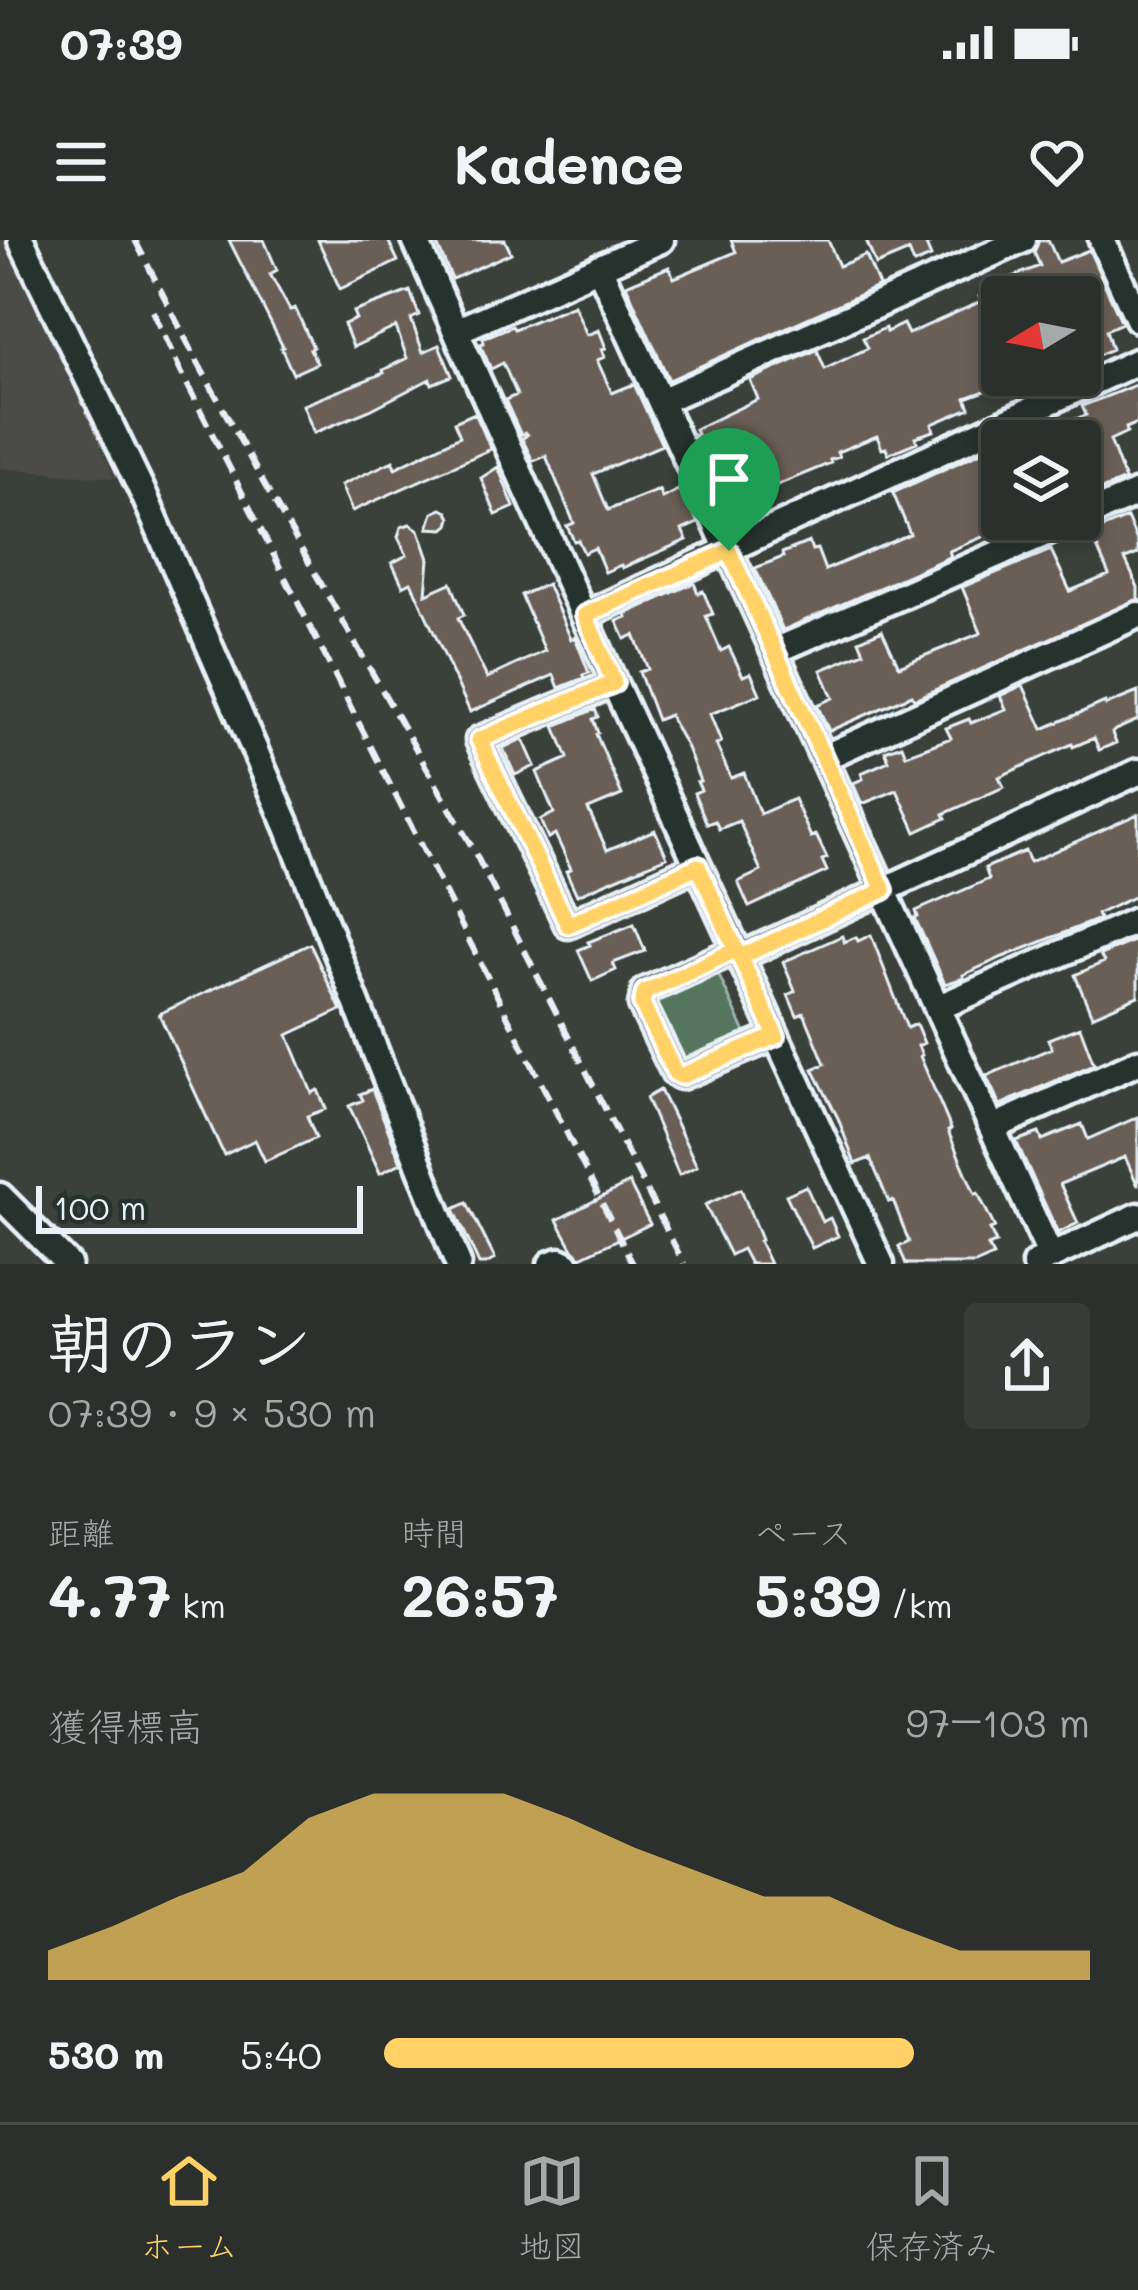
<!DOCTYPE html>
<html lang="ja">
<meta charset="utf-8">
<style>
:root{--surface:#2c302c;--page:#383c38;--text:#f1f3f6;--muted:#a6a9a9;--line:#484b48;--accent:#ffd166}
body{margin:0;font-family:Mali,"Klee One",sans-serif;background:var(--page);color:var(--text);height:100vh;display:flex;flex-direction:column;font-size:45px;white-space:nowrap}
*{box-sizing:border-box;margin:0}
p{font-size:39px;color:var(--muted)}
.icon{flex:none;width:66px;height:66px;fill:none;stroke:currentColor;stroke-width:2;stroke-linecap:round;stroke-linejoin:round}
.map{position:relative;height:1024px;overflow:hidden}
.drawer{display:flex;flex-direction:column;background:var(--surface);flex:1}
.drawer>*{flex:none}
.needle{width:78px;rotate:260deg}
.fabs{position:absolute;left:981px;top:36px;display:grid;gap:24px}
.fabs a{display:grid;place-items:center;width:120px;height:120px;border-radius:12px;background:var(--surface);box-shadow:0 6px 18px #0003,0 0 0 3px var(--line);font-size:60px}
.scale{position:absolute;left:36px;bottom:30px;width:327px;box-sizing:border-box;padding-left:12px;border:6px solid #e8f1f8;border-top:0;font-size:33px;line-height:42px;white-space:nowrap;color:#e8f1f8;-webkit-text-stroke:9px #26332d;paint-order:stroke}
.pin{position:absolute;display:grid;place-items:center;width:102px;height:102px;color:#fff;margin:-123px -51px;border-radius:50% 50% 50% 0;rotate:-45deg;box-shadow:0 0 12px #0007}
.pin .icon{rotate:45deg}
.round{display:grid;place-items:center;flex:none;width:126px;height:126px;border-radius:12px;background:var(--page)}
.head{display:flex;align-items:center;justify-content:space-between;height:204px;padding:0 48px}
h1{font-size:66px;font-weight:800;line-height:90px}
.figures{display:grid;grid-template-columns:repeat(3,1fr);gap:18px;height:204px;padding:12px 48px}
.figures div{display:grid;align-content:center}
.figures b{font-size:60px;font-weight:800}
.figures small{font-size:33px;font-weight:400}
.figures p{font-size:33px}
.chart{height:336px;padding:24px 48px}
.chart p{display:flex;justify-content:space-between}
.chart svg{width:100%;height:216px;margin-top:12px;fill:var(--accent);opacity:.7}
ul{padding:0 48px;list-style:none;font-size:39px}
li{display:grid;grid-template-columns:192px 144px 1fr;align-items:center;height:90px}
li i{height:30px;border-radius:15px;background:var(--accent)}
.status{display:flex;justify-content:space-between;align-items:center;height:84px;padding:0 60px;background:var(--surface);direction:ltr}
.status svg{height:33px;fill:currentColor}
header{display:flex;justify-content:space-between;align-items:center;height:156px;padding:0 48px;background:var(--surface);font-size:54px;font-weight:800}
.dock{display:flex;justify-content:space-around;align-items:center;height:168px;border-top:3px solid var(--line);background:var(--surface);font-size:33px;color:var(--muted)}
.dock a{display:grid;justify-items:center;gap:6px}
.dock .selected{color:var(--accent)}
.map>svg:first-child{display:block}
.built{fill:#4b4c47}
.green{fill:#55755e;stroke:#9eb3ab;stroke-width:3}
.building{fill:#6a5e57;stroke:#e8f1f8;stroke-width:3}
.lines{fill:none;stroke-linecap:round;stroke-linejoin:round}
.minor-casing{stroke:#e8f1f8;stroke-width:33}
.minor{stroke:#26332d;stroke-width:24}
.rail{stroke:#e8f1f8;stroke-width:6;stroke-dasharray:18 9;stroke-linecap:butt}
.route-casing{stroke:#fff;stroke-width:24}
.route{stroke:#ffd166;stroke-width:15}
</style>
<div class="status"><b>07:39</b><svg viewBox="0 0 49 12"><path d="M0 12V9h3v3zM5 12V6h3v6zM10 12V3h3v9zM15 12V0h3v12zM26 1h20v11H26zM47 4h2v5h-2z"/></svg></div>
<header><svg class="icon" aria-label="menu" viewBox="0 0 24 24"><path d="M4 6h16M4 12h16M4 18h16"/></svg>Kadence<svg class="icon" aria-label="heart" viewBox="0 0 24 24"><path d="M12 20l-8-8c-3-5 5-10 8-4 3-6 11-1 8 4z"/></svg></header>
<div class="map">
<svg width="1138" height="1024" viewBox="0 0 1138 1024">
<rect width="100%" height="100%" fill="#3a403a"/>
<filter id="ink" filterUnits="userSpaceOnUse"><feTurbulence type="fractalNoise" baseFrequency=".00833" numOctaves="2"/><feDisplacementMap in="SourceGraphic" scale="24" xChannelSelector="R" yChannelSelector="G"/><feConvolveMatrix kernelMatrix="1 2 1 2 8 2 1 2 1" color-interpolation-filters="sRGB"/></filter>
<g filter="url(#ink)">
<!-- built -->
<path class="built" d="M0,0H10L115,238L0,228Z"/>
<!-- green -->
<path class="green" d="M716,729L747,797L683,825L678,823L652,757Z"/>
<!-- building -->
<path class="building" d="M229,0H264L277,30L270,34L290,70L295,68L313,107L310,109L317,123L293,134L281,108L283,107Z
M318,0H388L398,21L340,49Z
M435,0H505L511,13L452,39Z
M731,0H828L839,26L866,15L879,46L669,140L626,45L669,27L674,38L736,12Z
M866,0H935L936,1L926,5L931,17L914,24L909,11L876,25Z
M1039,0H1048L1058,22L1089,10L1122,83L1106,90L1112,109L1087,120L1080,105V57H1002V145L966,158L970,168L932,184L934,191L915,197L917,202L888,214L886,208L882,209L877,196L837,212L839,217L830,220L831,223L741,260L745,268L730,275L694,195L697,194L695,189L758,159L750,140L817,110L825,129L868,108L863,98L885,88L886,92L903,84L908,94L973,65L989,57H978L1014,41L1012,37L1040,26L1034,12Z
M410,51L419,75L411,79L423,112L439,105L452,136L432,144L430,139L370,170L314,193L303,165L384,133L383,130L407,118L396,87L353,107L344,84L356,79L353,72Z
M574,65L587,95L599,90L606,108L602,109L605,117L597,120L612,153L634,144L662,205L593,234L608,270L659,250L662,258L682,248L698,283L682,290L687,300L622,328L621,325L605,332L595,308L584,313L578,300L574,301L567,286L574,283L546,216L533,221L522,199L527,195L525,193L521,195L505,160L517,155L503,123L491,129L480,104L484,103L483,98L512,86L514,89Z
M1138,144V183L1126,188L1127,192L1110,200L1125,240L1080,259V201H1074L1070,189L1076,187L1073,180L1086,175L1082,166Z
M475,173L491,209L352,271L341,245L393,221L395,228L460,196L454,182Z
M992,207L1002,230V283L983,291L985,296L949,311L951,316L783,390L755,328L783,317L782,313L809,302L812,310L817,309L825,330L910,294L893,253Z
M498,227L514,267L496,275L481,238Z
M442,269L448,272L451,278L449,285L444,289L428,288L433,273Z
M1127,278L1138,303V314L1125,319L1138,347V359L914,459L912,455L829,491L817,465L833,458L821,430L864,412L859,400L882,390L899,426L981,393L962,347L1051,310L1070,351L1109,335L1091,293Z
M410,284L419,290L429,319L426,354L451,343L464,375L458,378L487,438L545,411L521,355L547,344L571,399L575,397L589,433L583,435L584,438L559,448L554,435L470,472L411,342L403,346L392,323L407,315L398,297L401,287Z
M694,343L698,353L703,351L713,374L706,376L721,411L729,407L743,436L751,433L760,454L710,474L721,502L716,504L731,538L744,533L760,574L794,559L811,597L816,595L827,618L822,620L827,631L749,667L738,642L761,631L739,581L719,589L715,581L707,584L694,553L701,550L697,542L700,541L687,508L669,475L657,480L639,432L648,429L634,395L625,399L617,381L627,377L626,374Z
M1023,445L1043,489L1105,462L1106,465L1138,452V480L1115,490L1112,493L1116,503L1099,510L1094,498L1073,507L1072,504L999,537L1004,547L944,574L946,578L916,592L897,550L862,564L853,543L863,539L861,533L889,521L885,511L902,505L906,515L951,498L946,488L969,479L971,483L1006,469L1000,456Z
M595,469L598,477L593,479L598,493L596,494L622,555L588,569L607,610L655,590L667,617L577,655L566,631L571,629L555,594L548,598L540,580L554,573L537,532L568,518L555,486Z
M523,499L535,526L515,535L503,508Z
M1138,574V655L1097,674L1099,679L1089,683L1003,717L963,735L964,738L945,744L915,678L918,677L916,671L989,639L985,628L1025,611L1030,622Z
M634,684L645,711L613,723L616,730L592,741L578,710L590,705L588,702Z
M871,695L907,788L916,784L924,803L918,806L922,815L920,816L951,889L948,891L975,954L978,953L995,988L990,990L996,1003L988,1006L993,1016L975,1024H906L899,1007L909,1002L893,960L889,962L870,918L855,924L838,878L813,829L825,824L804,773L797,776L788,755L795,751L783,722L842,696L844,702L856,697L858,701Z
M1138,699V756L1092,776L1075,735L1104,722L1100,715Z
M310,704L341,770L288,795L312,853L318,850L326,869L307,876L316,898L265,921L255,900L224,915L159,774Z
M1080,787L1094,824L1000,865L986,836L1052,808L1048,799Z
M372,849L401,923L380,933L349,866L363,860L360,854Z
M660,850L697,926L679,935L646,858Z
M1138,877V946L1125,917L1060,944L1078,983L1058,993L1016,901L1039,893L1042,900L1082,884L1088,899Z
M629,943L650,984L581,1017L573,1009L557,980Z
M806,946L822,982L830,978L838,996L812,1008L786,955Z
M741,949L761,1000L759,1001L770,1024H750L742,1009L730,1015L705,965Z
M467,963L495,1019L486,1024H479L454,969Z"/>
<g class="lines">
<defs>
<path id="minor" d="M21,0L145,257L288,587L458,1024
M415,0L614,443L881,1024
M1102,0L1138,79
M599,27L1051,1017
M456,91L661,0
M661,161L1023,0
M1080,278L1138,253
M585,375L1138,121
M775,411L1078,279
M614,443L479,500L568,685L697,626
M823,518L1138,375
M736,710L645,751L642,765L675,833L681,836L776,796
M739,717L1138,532
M937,768L1138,680
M992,888L1138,822
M0,956L68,1024
M551,1024L560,1021L566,1024
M1035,1024L1138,976"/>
</defs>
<!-- minor casing -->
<use href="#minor" class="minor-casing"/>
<!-- minor -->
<use href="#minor" class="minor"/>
<!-- rail -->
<path class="rail" d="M135,0L197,121L264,244L472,607L684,1024
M153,71L180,130L633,1024"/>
</g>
</g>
<g class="lines" filter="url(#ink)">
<defs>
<path id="route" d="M729,311L884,650L740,717L776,796L681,836L675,833L642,764L645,752L736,710L698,626L568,685L479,500L614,443L585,375Z"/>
</defs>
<!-- route casing -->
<use href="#route" class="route-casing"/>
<!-- route -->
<use href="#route" class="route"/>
</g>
</svg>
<div class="fabs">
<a><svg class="needle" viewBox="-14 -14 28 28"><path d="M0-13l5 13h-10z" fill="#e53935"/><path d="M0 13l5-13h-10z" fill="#a6a9a9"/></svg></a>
<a><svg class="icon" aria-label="layers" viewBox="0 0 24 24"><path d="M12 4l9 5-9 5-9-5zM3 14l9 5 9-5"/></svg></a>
</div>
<div class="scale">100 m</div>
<div class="pin" style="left:729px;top:311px;background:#1e9e55"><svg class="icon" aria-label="arrive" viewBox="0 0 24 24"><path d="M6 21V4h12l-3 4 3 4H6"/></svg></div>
</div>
<section class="drawer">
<div class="head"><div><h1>朝のラン</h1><p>07:39 · 9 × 530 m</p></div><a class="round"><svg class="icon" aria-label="share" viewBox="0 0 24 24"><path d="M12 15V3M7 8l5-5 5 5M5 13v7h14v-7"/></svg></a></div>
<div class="figures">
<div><p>距離</p><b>4.77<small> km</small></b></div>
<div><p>時間</p><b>26:57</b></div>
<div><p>ペース</p><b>5:39<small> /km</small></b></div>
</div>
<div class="chart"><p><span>獲得標高</span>97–103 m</p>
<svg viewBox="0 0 160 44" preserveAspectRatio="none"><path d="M0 44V38L10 33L20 27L30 22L40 11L50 6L60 6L70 6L80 11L90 17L100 22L110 27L120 27L130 33L140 38L150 38L160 38V44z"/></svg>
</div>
<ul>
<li><b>530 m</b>5:40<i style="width:75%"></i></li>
</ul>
</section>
<nav class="dock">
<a class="selected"><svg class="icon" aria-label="home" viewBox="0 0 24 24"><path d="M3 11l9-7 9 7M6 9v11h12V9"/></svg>ホーム</a>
<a><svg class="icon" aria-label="map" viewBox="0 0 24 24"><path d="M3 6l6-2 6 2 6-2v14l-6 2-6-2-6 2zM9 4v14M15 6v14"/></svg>地図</a>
<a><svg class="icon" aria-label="saved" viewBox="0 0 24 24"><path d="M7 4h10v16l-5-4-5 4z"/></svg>保存済み</a>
</nav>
